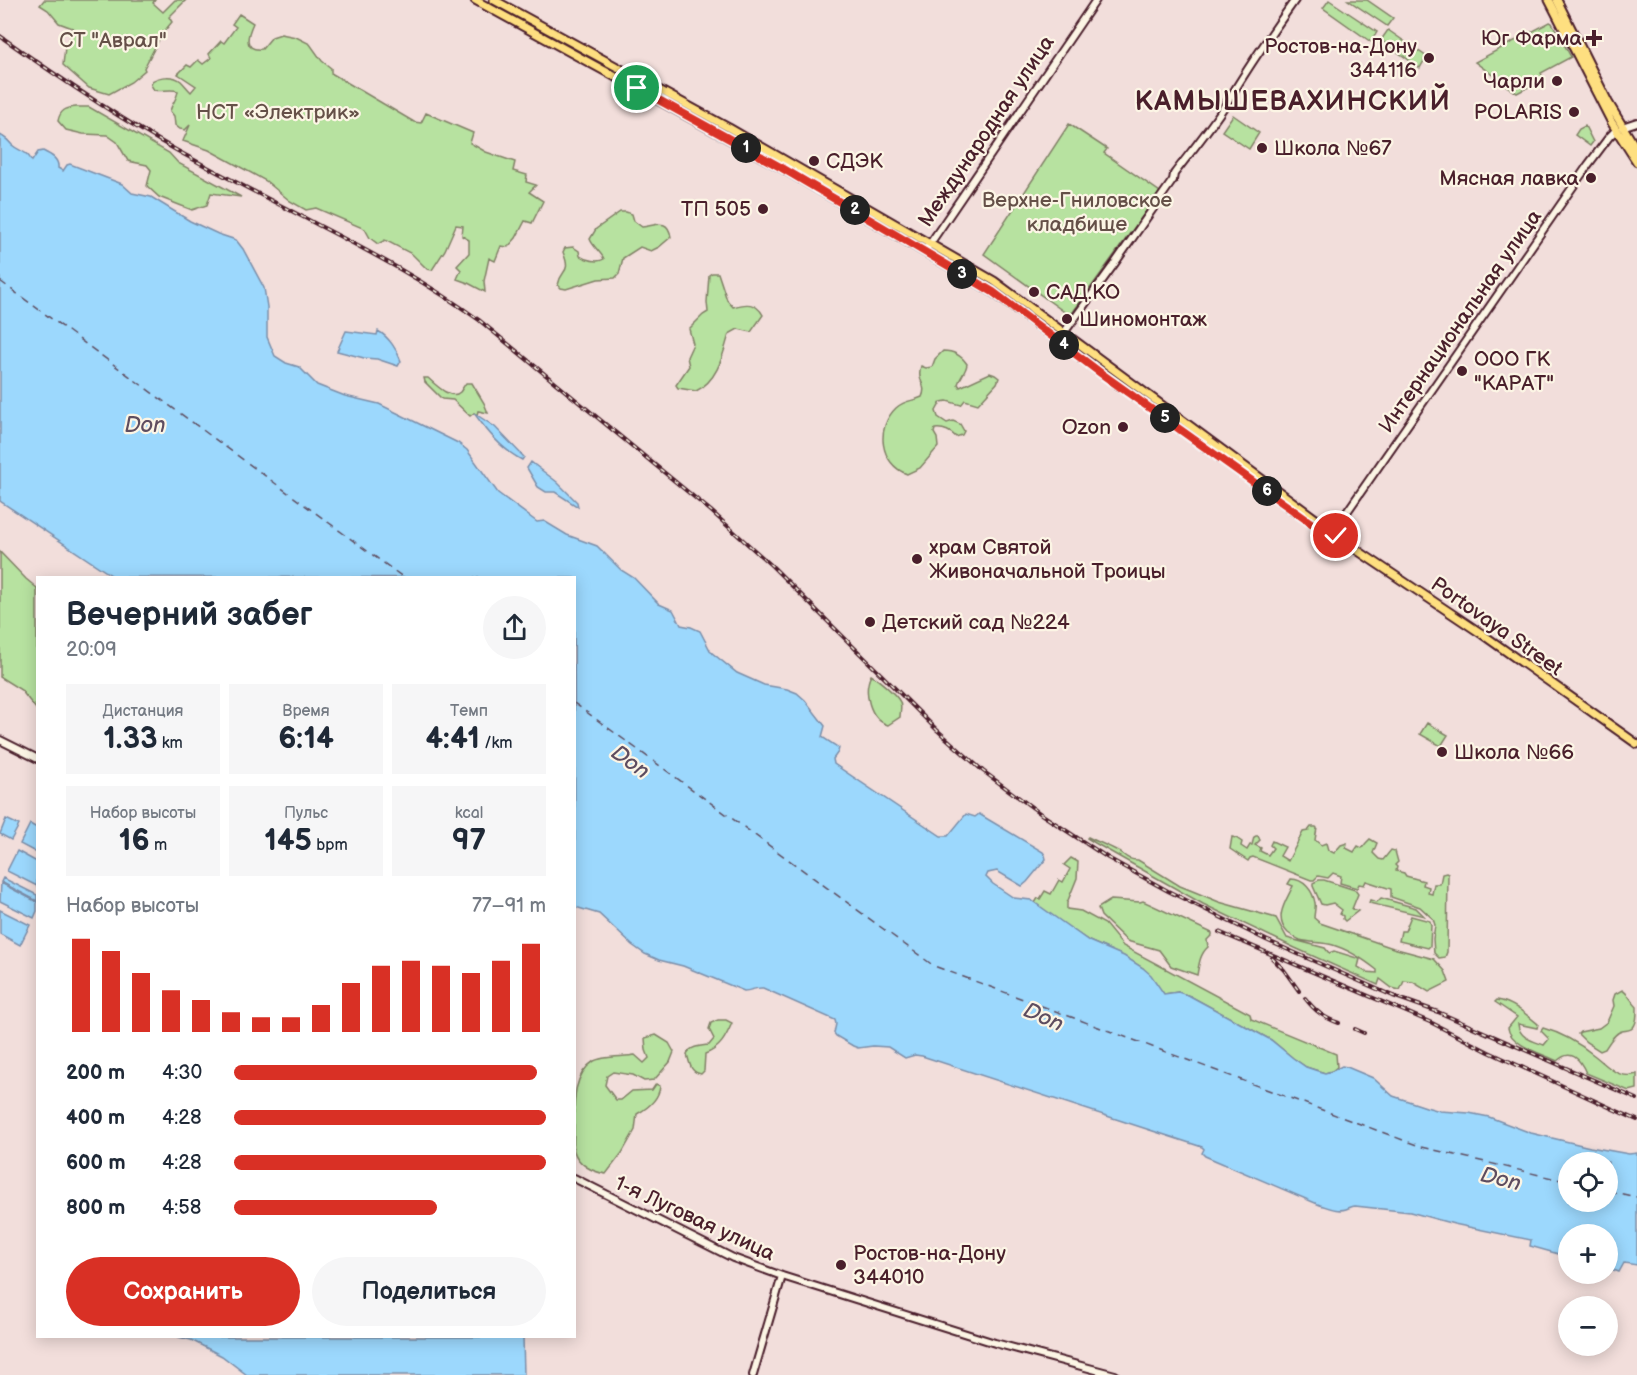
<!DOCTYPE html>
<html lang="ru">
<meta charset="utf-8">
<style>
:root{--surface:#fff;--page:#f6f6f7;--text:#1f2937;--muted:#747a83;--accent:#d93025}
body{margin:0;font-family:"Balsamiq Sans",sans-serif;background:var(--page);color:var(--text);height:100vh;display:flex;flex-direction:column;font-size:22px;white-space:nowrap}
*{box-sizing:border-box;margin:0}
p{font-size:20px;color:var(--muted)}
.icon{flex:none;width:33px;height:33px;fill:none;stroke:currentColor;stroke-width:2;stroke-linecap:round;stroke-linejoin:round}
.map{position:relative;flex:1;overflow:hidden}
.panel{position:absolute;left:36px;top:576px;width:540px;height:762px;display:flex;flex-direction:column;background:var(--surface);border-radius:0px;box-shadow:0 3px 15px #0003}
.panel>*{flex:none}
.fabs{position:absolute;left:1558px;top:1152px;display:grid;gap:12px}
.fabs a{display:grid;place-items:center;width:60px;height:60px;border-radius:50%;background:var(--surface);box-shadow:0 3px 15px #0003;font-size:30px}
.pin{position:absolute;display:grid;place-items:center;width:51px;height:51px;color:#fff;margin:-26px;border:3px solid #fff;border-radius:50%;box-shadow:0 2px 6px #0007}
.km{position:absolute;width:30px;height:30px;margin:-15px;border-radius:50%;background:#222;color:#fff;font-size:16px;line-height:30px;text-align:center}
.round{display:grid;place-items:center;flex:none;width:63px;height:63px;border-radius:32px;background:var(--page)}
.head{display:flex;align-items:center;justify-content:space-between;height:102px;padding:0 30px}
h1{font-size:33px;font-weight:800;line-height:45px}
.metrics{display:grid;grid-template-columns:repeat(3,1fr);gap:9px;height:102px;padding:6px 30px}
.metrics div{display:grid;align-content:center;border-radius:0px;background:var(--page);text-align:center}
.metrics b{font-size:30px;font-weight:800}
.metrics small{font-size:16px;font-weight:400}
.metrics p{font-size:16px}
.chart{height:168px;padding:12px 30px}
.chart p{display:flex;justify-content:space-between}
.chart svg{width:100%;height:108px;margin-top:6px;stroke:var(--accent);stroke-width:6}
.primary-button{display:flex;gap:12px;margin-top:auto;padding:12px 30px}
.primary-button a{flex:1;height:69px;border-radius:36px;background:var(--accent);color:#fff;font-size:24px;font-weight:800;line-height:69px;text-align:center}
.primary-button a+a{background:var(--page);color:var(--text)}
ul{padding:0 30px;list-style:none;font-size:20px}
li{display:grid;grid-template-columns:96px 72px 1fr;align-items:center;height:45px}
li i{height:15px;border-radius:8px;background:var(--accent)}
.map>svg:first-child{display:block}
.green{fill:#b7e2a0;stroke:#808066;stroke-width:1.5}
.water{fill:#9cd8fd;stroke:#7b8ea9;stroke-width:1.5;fill-rule:evenodd}
.lines{fill:none;stroke-linecap:round;stroke-linejoin:round}
.ferry{stroke:#5e4d60;stroke-width:1.5;stroke-dasharray:8 6;stroke-linecap:butt}
.secondary-casing{stroke:#4a1f2b;stroke-width:10}
.primary-casing{stroke:#4a1f2b;stroke-width:11}
.secondary{stroke:#fcf5e5;stroke-width:6}
.primary{stroke:#fedf80;stroke-width:7}
.rail-casing{stroke:#4a1f2b;stroke-width:4}
.rail{stroke:#fcf5e5;stroke-width:1.5;stroke-dasharray:4.5;stroke-linecap:butt}
.route-casing{stroke:#fff;stroke-width:12}
.route{stroke:#d93025;stroke-width:8}
.poi-dot{fill:#4a1f2b;stroke:#fcf5e5;stroke-width:2}
.labels{text-anchor:middle;stroke-width:4.5;stroke-linejoin:round;paint-order:stroke}
.poi-label{font-size:21px;fill:#4a1f2b;stroke:#fcf5e5;text-anchor:start}
.park-label{font-size:21px;fill:#655048;stroke:#fcf5e5}
.street-label{font-size:21px;fill:#4a1f2b;stroke:#fcf5e5}
.water-label{font-size:22px;font-style:italic;fill:#5e4d60;stroke:#fcf5e5}
.district-label{font-size:27px;font-weight:bold;letter-spacing:1.5px;fill:#4a1f2b;stroke:#fcf5e5}
</style>
<div class="map">
<svg width="1637" height="1375" viewBox="0 0 1637 1375">
<rect width="100%" height="100%" fill="#f2dedb"/>
<filter id="ink" filterUnits="userSpaceOnUse"><feTurbulence type="fractalNoise" baseFrequency=".0167" numOctaves="2"/><feDisplacementMap in="SourceGraphic" scale="12" xChannelSelector="R" yChannelSelector="G"/><feConvolveMatrix kernelMatrix="1 2 1 2 8 2 1 2 1" color-interpolation-filters="sRGB"/></filter>
<g filter="url(#ink)">
<!-- green -->
<path class="green" d="M44,0H155L153,3L163,12L175,0H186L169,17L172,22L162,34L144,68L145,70L131,82L109,94L89,88L63,65L65,47L75,29L59,23L48,10L40,5Z
M1329,0L1377,32L1371,42L1323,8Z
M1348,0H1367L1393,18L1387,26Z
M239,14L253,23C248,34 242,51 262,49L272,37L281,34L296,37L310,44L322,61L331,68V73L414,122L421,123L426,113L473,133L470,143L486,152L515,162L513,171L527,175L526,182L536,185L529,192L543,201L532,223L525,221L516,238L508,247L501,246L495,261L489,258L484,281L485,292L468,283L457,279L461,270L457,266L469,253V240L462,236L463,226L456,225L445,250L432,270L427,269L412,254L385,240L378,244L370,238L365,229L316,208L306,210L290,201L266,181L209,150L183,141L190,125L185,130L180,129L175,125L174,116L170,111C172,103 177,99 178,91C170,88 162,92 154,90L151,85L152,81C160,76 173,75 181,81C184,84 188,89 191,92L196,86L178,74L187,65L191,67L198,60L203,64L211,58L209,54L221,41L224,43L236,27L232,24Z
M1550,22L1552,23L1571,57L1541,73L1544,79L1517,93L1475,62Z
M1388,30L1430,59L1428,63L1424,61L1420,68L1381,40Z
M76,107H89L169,153L178,163L241,197L211,193L207,205L192,210L159,197L147,186L151,170L147,165L128,161L117,142L107,135L83,134L66,130L58,121C60,110 66,108 76,107Z
M1233,115L1259,133L1249,149L1222,131Z
M1069,124L1107,149L1104,153L1160,192L1070,316L984,254Z
M1585,126L1593,142L1590,146L1575,135L1579,129Z
M620,212H626L632,214L634,221L642,227C655,226 668,217 671,237L659,247L651,251L640,247L623,258L619,274L615,278L598,279L566,289L561,288L558,285C561,268 572,275 563,252L565,248L573,247L579,251L580,256C586,260 598,263 604,259C601,252 593,247 590,239L596,229Z
M712,273H718L727,300L733,307C746,303 756,302 763,315L751,332L738,329L729,334C723,355 718,380 696,391L678,388L676,385L689,366L687,357L693,344L689,329L703,315L708,312L707,302L709,275Z
M943,351C954,351 961,355 967,364C966,372 960,377 958,384L960,387L990,373L995,375L999,378L997,383L978,404L965,400L961,405L947,401L941,402L936,411L938,417L947,423L953,421L960,424L964,431L962,435L956,437C950,431 943,428 935,429L934,433L937,438L938,447L920,468L907,474C880,464 875,428 896,408C906,399 912,402 922,397C928,384 916,382 921,366L926,368L932,367L935,359Z
M424,378H428C435,384 451,401 460,392C461,391 465,384 466,383H472L484,403L488,413L478,411L477,415L474,413L470,416L453,400L442,399L425,382Z
M0,552L26,579L37,588V710L21,690L0,677Z
M871,675C879,680 896,694 900,702C902,707 900,712 900,717L888,725C869,719 863,691 871,675Z
M1427,723L1448,735L1441,746L1420,734Z
M1311,827H1316L1317,828L1315,840L1321,845L1326,843L1328,850L1334,853L1341,845L1347,843L1346,848L1354,852L1358,846L1362,848L1366,843L1370,839L1377,843L1373,853L1379,859L1383,860L1391,850L1395,851L1398,862L1395,865L1397,867L1396,871L1404,873L1406,876L1424,881L1423,885L1429,887L1428,893L1432,894L1434,884H1440L1442,874L1446,873L1448,874L1447,952L1445,957L1439,958L1434,953L1433,939L1435,925L1433,919L1420,907L1391,897V889L1366,881L1364,885L1359,884L1357,888L1340,883L1341,876L1333,873L1328,878L1318,876L1314,880H1311L1253,857L1250,858L1248,861L1230,849L1232,837L1236,838L1242,842L1241,846L1247,850L1250,845H1252L1254,837L1256,836H1258L1260,840L1255,845L1261,848L1260,851L1268,855L1273,848L1270,845L1272,841L1285,847L1280,856L1288,861L1303,832L1308,831Z
M1088,837C1097,842 1107,845 1116,850C1125,854 1125,860 1138,860L1180,886L1195,892L1219,902L1276,918L1287,938L1325,948L1329,953L1334,951L1360,959L1358,967L1366,972L1377,973V970C1363,959 1350,950 1333,945C1322,942 1311,943 1300,940C1296,938 1292,936 1288,933C1273,918 1286,901 1293,886L1288,884L1291,879C1304,879 1313,891 1315,903C1316,907 1314,913 1314,918L1320,923L1393,948L1434,959L1445,971L1449,982L1429,992L1413,982L1404,981L1400,990L1392,988L1380,979L1378,985L1295,948L1203,904L1095,843L1087,838Z
M1071,858L1078,862L1077,878L1067,903V909L1081,911L1105,924L1123,946L1250,1014L1251,1019L1336,1054L1337,1067L1332,1071L1325,1073L1306,1067L1293,1058L1271,1040L1190,996L1178,992L1164,994L1143,968L1123,956L1089,941L1037,906L1035,903L1038,898L1040,899L1045,891L1051,894L1059,880L1063,882L1070,869L1064,865Z
M1319,880H1324L1355,890L1358,894L1352,909L1358,911L1345,921L1343,919V916L1340,914L1342,910L1333,903L1325,905L1321,904L1313,886V883Z
M1381,898L1416,908L1424,916L1369,903L1370,900L1377,902Z
M1111,900L1140,902L1143,901L1212,933V935L1207,940L1208,947C1200,954 1199,964 1197,975L1171,966L1159,950L1127,941L1101,916L1098,908Z
M1411,916L1430,921L1431,925L1430,946L1428,948L1399,941L1401,931H1405Z
M1622,990C1629,994 1631,1001 1637,1007C1637,1015 1637,1026 1631,1029C1628,1031 1625,1030 1622,1031C1614,1033 1609,1043 1605,1049L1600,1051L1586,1042L1578,1034L1580,1032L1599,1028L1607,1022L1614,1006L1613,1000L1615,994Z
M1497,1000C1512,1002 1526,1014 1538,1024L1537,1028L1518,1024C1519,1038 1533,1041 1544,1045L1549,1039L1541,1031L1543,1028C1561,1033 1580,1044 1595,1056C1608,1066 1618,1080 1637,1074V1089L1629,1091L1586,1073C1580,1059 1571,1048 1557,1061C1543,1054 1510,1045 1508,1028L1517,1017L1495,1002Z
M718,1020H726L732,1023C726,1037 720,1049 705,1054L704,1071L701,1074C690,1072 690,1064 687,1054C691,1046 701,1046 709,1045L714,1039L709,1029L711,1023Z
M656,1035L669,1043L674,1052L670,1062L654,1080L644,1081L633,1075L613,1072L607,1076L605,1085L616,1100H621L632,1091L652,1090L656,1084L660,1086C659,1099 648,1108 637,1114L635,1130L622,1153L606,1174C593,1172 578,1165 574,1151C573,1145 574,1135 574,1128C574,1105 572,1075 594,1061C602,1056 624,1057 635,1055L644,1063L649,1058L646,1050L645,1038Z"/>
<!-- water -->
<path class="water" d="M0,135C6,138 8,140 12,145C20,152 26,150 32,161L38,152L43,151C51,155 59,159 58,168L63,171L67,165L70,164L122,184L132,193L151,197L190,221L218,234L236,240L243,249L264,288L267,307V337L275,356L286,363L299,367L317,385L345,396L379,404L458,443L467,450L498,493L537,522L544,521L567,535L597,546L621,570L634,578L659,604L673,610L681,625L691,627L700,631L711,652L737,673L764,685L787,689L797,693L805,700L825,726L822,737L839,748L838,752L833,759L834,764L941,836H948L966,814L975,817L979,814L1043,852L1045,855L1046,859L1027,882L1022,886L997,871L988,873L986,877L993,884L1014,898L1031,900L1089,941L1124,956L1143,968L1151,975L1164,994L1178,992L1190,996L1271,1040L1293,1058L1306,1067L1318,1071L1325,1073L1332,1071L1342,1066L1347,1067L1373,1078L1393,1096L1426,1107L1440,1111L1469,1113L1489,1117L1531,1133L1590,1147L1629,1154L1637,1153V1265L1624,1263L1619,1272L1608,1268V1234H1569V1257L1530,1246L1531,1240L1454,1224L1410,1212L1355,1206C1352,1206 1349,1208 1346,1209C1337,1212 1328,1207 1320,1205L1205,1156L1202,1153L1204,1149L1202,1147L922,1056L915,1055L905,1058L888,1047L873,1046L858,1048L853,1046L836,1036L834,1033L836,1024L835,1020L763,988C756,987 751,991 744,991L683,966L659,960L645,954L632,945L599,914L575,907L574,578L114,577L0,501ZM1569,1162H1608V1202H1569Z
M346,331L377,335L378,331C389,337 397,350 401,361L398,366L377,359L364,358L337,351Z
M474,413L495,427L524,457L522,460C501,449 487,431 474,413Z
M531,462L557,482L577,502L578,507L555,492H546L538,487L527,468Z
M6,819L19,825L11,840L0,834Z
M30,824L37,828V853L20,844Z
M17,851L37,862V886L7,871Z
M3,878L37,895V901L1,882Z
M1,883L37,902V911L34,918L0,901Z
M0,910L30,925L20,945L0,934Z
M178,1337H523L524,1375H247L222,1356L191,1340Z"/>
<g class="lines">
<!-- ferry -->
<path class="ferry" d="M0,281L404,578
M574,703L934,966L1422,1147L1569,1182
M1608,1191L1637,1197"/>
<defs>
<path id="secondary" d="M1622,127L1637,122
M925,251L1096,0
M1058,341L1115,263L1173,180L1174,174C1193,149 1214,124 1231,96C1251,63 1273,31 1295,0
M1333,532L1588,165L1609,137L1616,130
M0,740L38,759
M574,1178L733,1258L782,1276L995,1343L1115,1375
M753,1375L782,1276"/>
<path id="primary" d="M475,0L782,168L993,292L1102,373L1330,536H1336
M494,0L729,128L994,281L1328,528L1336,536L1482,634L1637,744
M1549,0L1612,123L1637,162
M1557,0L1608,102L1637,150"/>
</defs>
<!-- secondary casing -->
<use href="#secondary" class="secondary-casing"/>
<!-- primary casing -->
<use href="#primary" class="primary-casing"/>
<!-- secondary -->
<use href="#secondary" class="secondary"/>
<!-- primary -->
<use href="#primary" class="primary"/>
<defs>
<path id="rail" d="M0,36C58,77 115,116 176,150C223,176 271,200 318,225C374,254 428,283 479,320L711,511L772,566L937,730L983,771L1041,814L1108,858L1168,891L1266,940L1393,996L1438,1012L1637,1099
M1219,932L1432,1023L1489,1052L1637,1120
M1272,958L1284,970L1299,991
M1305,998C1315,1011 1324,1018 1339,1023
M1355,1029L1364,1033"/>
</defs>
<!-- rail casing -->
<use href="#rail" class="rail-casing"/>
<!-- rail -->
<use href="#rail" class="rail"/>
</g>
</g>
<g class="lines" filter="url(#ink)">
<defs>
<path id="route" d="M637,88L782,168L993,292L1102,374L1325,533L1330,536H1336"/>
</defs>
<!-- route casing -->
<use href="#route" class="route-casing"/>
<!-- route -->
<use href="#route" class="route"/>
</g>
<!-- markers -->
<g class="poi-dot">
<path d="M1591 29h6v6h6v6h-6v6h-6v-6h-6v-6h6z"/>
<circle cx="1429" cy="58" r="6"/>
<circle cx="1557" cy="81" r="6"/>
<circle cx="1574" cy="112" r="6"/>
<circle cx="1262" cy="148" r="6"/>
<circle cx="814" cy="161" r="6"/>
<circle cx="1591" cy="178" r="6"/>
<circle cx="763" cy="209" r="6"/>
<circle cx="1034" cy="292" r="6"/>
<circle cx="1067" cy="319" r="6"/>
<circle cx="1462" cy="371" r="6"/>
<circle cx="1123" cy="427" r="6"/>
<circle cx="917" cy="559" r="6"/>
<circle cx="870" cy="622" r="6"/>
<circle cx="1442" cy="752" r="6"/>
<circle cx="841" cy="1265" r="6"/>
</g>
<g class="labels">
<!-- poi labels -->
<g class="poi-label">
<text x="1582" y="45" text-anchor="end">Юг Фарма</text>
<text x="1417" y="53" text-anchor="end">Ростов-на-Дону<tspan x="1417" dy="24">344116</tspan></text>
<text x="1545" y="88" text-anchor="end">Чарли</text>
<text x="1562" y="119" text-anchor="end">POLARIS</text>
<text x="1274" y="155">Школа №67</text>
<text x="826" y="168">СДЭК</text>
<text x="1579" y="185" text-anchor="end">Мясная лавка</text>
<text x="751" y="216" text-anchor="end">ТП 505</text>
<text x="1046" y="299">САД.КО</text>
<text x="1079" y="326">Шиномонтаж</text>
<text x="1474" y="366">ООО ГК<tspan x="1474" dy="24">"КАРАТ"</tspan></text>
<text x="1111" y="434" text-anchor="end">Ozon</text>
<text x="929" y="554">храм Святой<tspan x="929" dy="24">Живоначальной Троицы</tspan></text>
<text x="882" y="629">Детский сад №224</text>
<text x="1454" y="759">Школа №66</text>
<text x="853" y="1260">Ростов-на-Дону<tspan x="853" dy="24">344010</tspan></text>
</g>
<!-- park labels -->
<g class="park-label">
<text x="113" y="47">СТ "Аврал"</text>
<text x="278" y="119">НСТ «Электрик»</text>
<text x="1077" y="207">Верхне-Гниловское<tspan x="1077" dy="24">кладбище</tspan></text>
</g>
<!-- street labels -->
<g class="street-label">
<text transform="translate(986 131) rotate(-56)" y="7">Международная улица</text>
<text transform="translate(1460 321) rotate(-55)" y="7">Интернациональная улица</text>
<text transform="translate(1497 626) rotate(35)" y="7">Portovaya Street</text>
<text transform="translate(695 1218) rotate(25)" y="7">1-я Луговая улица</text>
</g>
<!-- water labels -->
<g class="water-label">
<text x="145" y="432">Don</text>
<text transform="translate(631 761) rotate(36)" y="8">Don</text>
<text transform="translate(1044 1016) rotate(24)" y="8">Don</text>
<text transform="translate(1501 1178) rotate(14)" y="8">Don</text>
</g>
<!-- district labels -->
<g class="district-label">
<text x="1293" y="110">КАМЫШЕВАХИНСКИЙ</text>
</g>
</g>
</svg>
<div class="fabs">
<a><svg class="icon" aria-label="locate" viewBox="0 0 24 24"><circle cx="12" cy="12" r="6"/><path d="M12 2v4M12 18v4M2 12h4M18 12h4"/></svg></a>
<a>+</a>
<a>−</a>
</div>
<div class="pin" style="left:637px;top:88px;background:#1e9e55"><svg class="icon" aria-label="arrive" viewBox="0 0 24 24"><path d="M6 21V4h12l-3 4 3 4H6"/></svg></div>
<div class="pin" style="left:1336px;top:536px;background:#d93025"><svg class="icon" aria-label="check" viewBox="0 0 24 24"><path d="M5 12l5 5 9-10"/></svg></div>
<b class="km" style="left:746px;top:148px">1</b>
<b class="km" style="left:855px;top:210px">2</b>
<b class="km" style="left:962px;top:274px">3</b>
<b class="km" style="left:1064px;top:345px">4</b>
<b class="km" style="left:1165px;top:418px">5</b>
<b class="km" style="left:1267px;top:491px">6</b>
<section class="panel">
<div class="head"><div><h1>Вечерний забег</h1><p>20:09</p></div><a class="round"><svg class="icon" aria-label="share" viewBox="0 0 24 24"><path d="M12 15V3M7 8l5-5 5 5M5 13v7h14v-7"/></svg></a></div>
<div class="metrics">
<div><p>Дистанция</p><b>1.33<small> km</small></b></div>
<div><p>Время</p><b>6:14</b></div>
<div><p>Темп</p><b>4:41<small> /km</small></b></div>
</div>
<div class="metrics">
<div><p>Набор высоты</p><b>16<small> m</small></b></div>
<div><p>Пульс</p><b>145<small> bpm</small></b></div>
<div><p>kcal</p><b>97</b></div>
</div>
<div class="chart"><p><span>Набор высоты</span>77–91 m</p>
<svg viewBox="0 0 160 44" preserveAspectRatio="none"><path d="M5 44V6M15 44V11M25 44V20M35 44V27M45 44V31M55 44V36M65 44V38M75 44V38M85 44V33M95 44V24M105 44V17M115 44V15M125 44V17M135 44V20M145 44V15M155 44V8"/></svg>
</div>
<ul>
<li><b>200 m</b>4:30<i style="width:97%"></i></li>
<li><b>400 m</b>4:28<i style="width:100%"></i></li>
<li><b>600 m</b>4:28<i style="width:100%"></i></li>
<li><b>800 m</b>4:58<i style="width:65%"></i></li>
</ul>
<div class="primary-button"><a>Сохранить</a><a>Поделиться</a></div>
</section>
</div>
